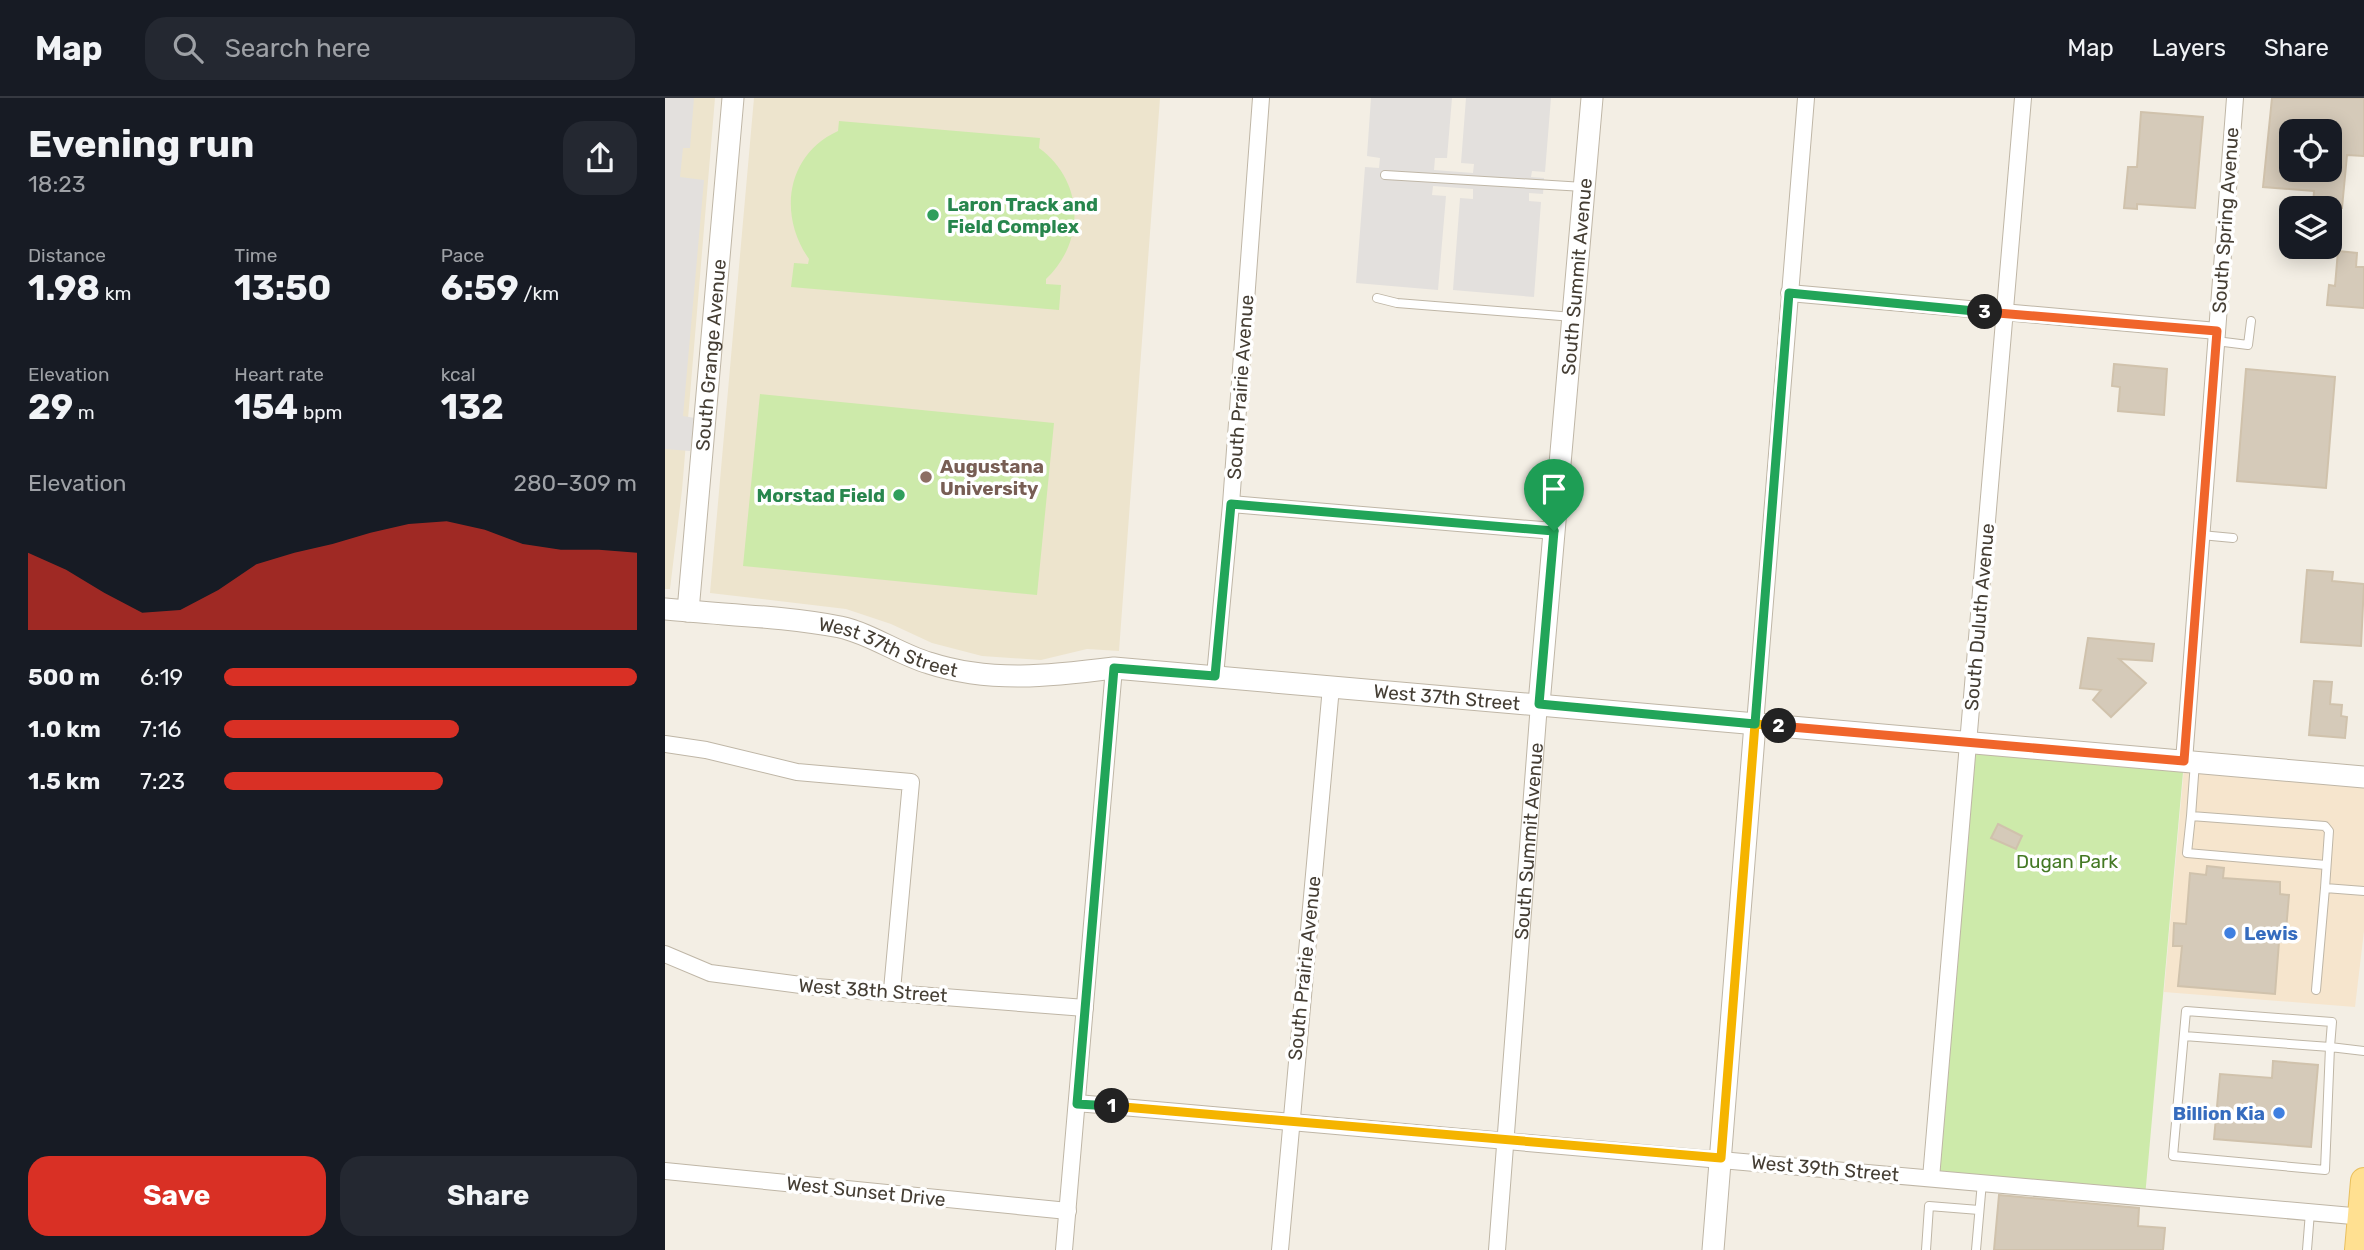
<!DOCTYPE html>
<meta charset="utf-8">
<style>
:root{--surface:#171b24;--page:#242831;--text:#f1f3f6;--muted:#9ea1a6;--line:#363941;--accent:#d93025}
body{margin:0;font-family:Rubik,sans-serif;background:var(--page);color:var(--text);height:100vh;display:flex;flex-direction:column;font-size:26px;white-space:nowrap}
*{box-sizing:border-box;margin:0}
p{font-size:23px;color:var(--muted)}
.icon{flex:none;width:38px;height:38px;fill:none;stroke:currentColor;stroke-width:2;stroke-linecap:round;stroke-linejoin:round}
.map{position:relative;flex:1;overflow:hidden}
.side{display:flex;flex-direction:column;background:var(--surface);width:665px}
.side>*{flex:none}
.tools{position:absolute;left:1614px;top:21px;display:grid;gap:14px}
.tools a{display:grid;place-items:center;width:63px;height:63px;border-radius:14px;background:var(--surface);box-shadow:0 4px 18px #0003;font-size:35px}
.pin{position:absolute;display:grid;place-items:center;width:60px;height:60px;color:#fff;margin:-72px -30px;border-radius:50% 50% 50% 0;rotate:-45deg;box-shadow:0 0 7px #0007}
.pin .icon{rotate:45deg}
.km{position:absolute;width:35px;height:35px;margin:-18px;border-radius:50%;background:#222;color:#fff;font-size:19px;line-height:35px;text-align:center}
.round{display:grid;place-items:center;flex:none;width:74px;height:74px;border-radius:21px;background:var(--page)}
.summary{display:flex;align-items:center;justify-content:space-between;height:119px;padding:0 28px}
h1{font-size:38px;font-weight:700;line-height:52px}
.metrics{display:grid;grid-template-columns:repeat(3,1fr);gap:10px;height:119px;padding:7px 28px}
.metrics div{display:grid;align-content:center}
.metrics b{font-size:35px;font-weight:700}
.metrics small{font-size:19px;font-weight:400}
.metrics p{font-size:19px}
.chart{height:196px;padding:14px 28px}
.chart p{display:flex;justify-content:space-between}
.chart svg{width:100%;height:126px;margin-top:7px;fill:var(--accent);opacity:.7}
.primary-button{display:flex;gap:14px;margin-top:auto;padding:14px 28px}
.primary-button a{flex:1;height:80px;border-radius:21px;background:var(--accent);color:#fff;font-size:28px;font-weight:700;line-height:80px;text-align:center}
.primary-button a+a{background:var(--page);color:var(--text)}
ul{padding:0 28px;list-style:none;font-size:23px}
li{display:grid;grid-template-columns:112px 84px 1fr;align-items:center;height:52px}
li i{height:18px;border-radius:9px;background:var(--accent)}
header{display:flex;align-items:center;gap:42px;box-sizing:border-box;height:98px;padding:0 35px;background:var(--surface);border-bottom:2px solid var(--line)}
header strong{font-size:33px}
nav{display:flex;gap:38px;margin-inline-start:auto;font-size:24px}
.search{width:490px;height:63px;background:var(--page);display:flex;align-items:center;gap:18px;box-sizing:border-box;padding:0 24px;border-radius:21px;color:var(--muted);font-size:26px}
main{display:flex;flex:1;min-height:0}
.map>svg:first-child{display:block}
.commercial{fill:#f6e5cd}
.education{fill:#ede4cd}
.green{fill:#cdeaaa}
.parking{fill:#e3e0dd}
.building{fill:#d5cab9;stroke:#d0c2ac;stroke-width:2;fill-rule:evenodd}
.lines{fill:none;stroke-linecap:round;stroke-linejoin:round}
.service-casing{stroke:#bfb6a6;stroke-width:10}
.minor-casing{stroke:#bfb6a6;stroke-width:18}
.tertiary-casing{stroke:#bfb6a6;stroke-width:23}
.primary-casing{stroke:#e9bf5c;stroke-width:28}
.service{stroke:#fff;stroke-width:8}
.minor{stroke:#fff;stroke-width:16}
.tertiary{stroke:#fff;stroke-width:21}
.primary{stroke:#ffe091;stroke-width:26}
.split-1-casing{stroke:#fff;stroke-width:14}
.split-2-casing{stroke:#fff;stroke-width:14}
.split-3-casing{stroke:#fff;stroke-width:14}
.split-4-casing{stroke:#fff;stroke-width:14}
.split-1{stroke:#22a559;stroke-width:9}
.split-2{stroke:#f5b400;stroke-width:9}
.split-3{stroke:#f0652b;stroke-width:9}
.split-4{stroke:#22a559;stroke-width:9}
.leisure-dot{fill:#2e9e5b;stroke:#fff;stroke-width:2.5}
.education-dot{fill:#8d6e63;stroke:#fff;stroke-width:2.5}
.shop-dot{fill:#3f7fe0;stroke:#fff;stroke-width:2.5}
.labels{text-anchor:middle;stroke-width:7;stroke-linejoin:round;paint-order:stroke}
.leisure-label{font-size:19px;font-weight:bold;fill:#27864d;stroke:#fff;text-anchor:start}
.street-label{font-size:19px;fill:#453e34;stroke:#fff}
.education-label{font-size:19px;font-weight:bold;fill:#785e54;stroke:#fff;text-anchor:start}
.park-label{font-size:19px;fill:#447924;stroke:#fff}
.shop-label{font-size:19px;font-weight:bold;fill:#366cbe;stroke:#fff;text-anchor:start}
</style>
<header>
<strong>Map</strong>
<div class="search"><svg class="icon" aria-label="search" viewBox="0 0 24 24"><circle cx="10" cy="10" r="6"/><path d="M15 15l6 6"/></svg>Search here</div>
<nav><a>Map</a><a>Layers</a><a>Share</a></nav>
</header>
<main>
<section class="side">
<div class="summary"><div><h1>Evening run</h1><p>18:23</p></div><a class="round"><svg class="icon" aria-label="share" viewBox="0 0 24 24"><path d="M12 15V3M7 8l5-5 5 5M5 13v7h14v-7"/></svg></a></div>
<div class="metrics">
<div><p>Distance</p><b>1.98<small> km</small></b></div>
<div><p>Time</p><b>13:50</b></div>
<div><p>Pace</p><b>6:59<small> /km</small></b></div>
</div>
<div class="metrics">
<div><p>Elevation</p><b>29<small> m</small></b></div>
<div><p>Heart rate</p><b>154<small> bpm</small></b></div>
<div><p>kcal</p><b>132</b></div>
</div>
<div class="chart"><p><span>Elevation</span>280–309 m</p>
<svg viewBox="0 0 160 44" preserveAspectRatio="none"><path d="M0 44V17L10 23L20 31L30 38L40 37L50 30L60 21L70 17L80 14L90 10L100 7L110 6L120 9L130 14L140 16L150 16L160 17V44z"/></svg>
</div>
<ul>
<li><b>500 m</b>6:19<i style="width:100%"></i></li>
<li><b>1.0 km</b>7:16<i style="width:57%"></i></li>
<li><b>1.5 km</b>7:23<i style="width:53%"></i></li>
</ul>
<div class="primary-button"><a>Save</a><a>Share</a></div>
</section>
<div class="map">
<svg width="1699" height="1152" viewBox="0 0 1699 1152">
<rect width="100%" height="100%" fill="#f3eee4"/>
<!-- commercial -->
<path class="commercial" d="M1519,670L1699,688V833L1690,909L1499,894Z"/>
<!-- education -->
<path class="education" d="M0,0H50L17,392L5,491H0Z
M89,0H495L454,553L422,551L376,562L317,558L267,545L226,526L181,511L45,495Z"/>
<!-- green -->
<path class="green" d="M174,23L375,40L374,50C419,83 421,143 381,181V186L396,187L394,212L126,189L129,165L143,166L144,161C113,117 121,57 173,33Z
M95,296L389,325L372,497L78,468Z
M1303,644L1519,663L1480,1099L1266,1080Z"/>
<!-- parking -->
<path class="parking" d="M0,0H29L25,50H18L15,79L39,82L18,318L30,320L25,353L0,351Z
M706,0H787L782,60H770L769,72L808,75L809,66L796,65L801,0H886L880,74L867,73L866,79L879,80L878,96L864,95V103L876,104L869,199L788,192L795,100L808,101V91L768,88L767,97L781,98L773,192L691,185L700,69L714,70L715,60L702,58Z"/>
<!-- building -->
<path class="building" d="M1607,0H1699V58L1682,57L1677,110L1648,108L1649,93L1598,89ZM1626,33H1664V72H1626Z
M1476,14L1538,19L1530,110L1472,106V111L1459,110L1463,69H1472Z
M1673,153L1692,155L1691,169H1699V210L1662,207L1664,187L1670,188Z
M1449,266L1502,271L1499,317L1453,313L1455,289L1447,288Z
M1581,271L1670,279L1661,390L1572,383Z
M1642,472L1668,474L1667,483L1699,486L1696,548L1636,544Z
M1423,540L1489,546L1487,563L1454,561L1481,585L1446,619L1428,602L1436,592L1415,590Z
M1649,583L1667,584L1665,606L1677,607L1676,618L1682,619L1680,640L1644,637Z
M1333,726L1357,738L1351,751L1326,740Z
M1542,768L1559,770L1558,780L1615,784V796L1624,797L1620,844H1614L1610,896L1513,888L1517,848H1508L1509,825L1521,826L1525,775L1541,777Z
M1608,963L1653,967L1646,1049L1549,1041L1555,976L1607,980Z
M1334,1097L1474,1110L1473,1128L1500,1130L1498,1152H1329Z"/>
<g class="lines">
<defs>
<path id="service" d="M720,77L919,89
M712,200L732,205L908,219
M1551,243L1583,247L1586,223
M1536,437L1568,440
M1530,664L1526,718L1660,728L1664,733L1660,790L1699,793
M1526,718L1522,755L1661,767
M1651,892L1660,790
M1519,938L1665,949L1660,1072L1508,1058L1521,913L1667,924L1665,949L1699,953
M1261,1152L1264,1108L1314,1112
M1311,1152L1317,1084
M1642,1152L1645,1114"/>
<g id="minor">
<path d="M1124,195L1552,233"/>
<path d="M566,406L889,433"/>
<path d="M550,578L566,406L596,0"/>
<path d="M1090,626L1141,0"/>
<path d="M0,646L41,652L132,674L246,684L227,892"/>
<path d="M1519,663L1570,0"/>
<path d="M0,856L45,875L151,889L420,910"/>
<path d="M412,1005L1699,1119"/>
<path d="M0,1073L403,1113"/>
<path d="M1266,1080L1358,0"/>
<path d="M399,1152L449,570"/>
<path d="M615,1152L666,589"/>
<path id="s1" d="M832,1152L874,606"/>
</g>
<g id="tertiary">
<path id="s2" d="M0,511C58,517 118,518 175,529C207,536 233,556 264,565C325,585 386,578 449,570L1699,679"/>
<path id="s3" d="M23,513L68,0"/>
<path id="s4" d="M874,606L927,0"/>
<path d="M1048,1152L1090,626"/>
</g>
<path id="primary" d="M1693,1152L1699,1083"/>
</defs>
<!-- service casing -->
<use href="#service" class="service-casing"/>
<!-- minor casing -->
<use href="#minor" class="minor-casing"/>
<!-- tertiary casing -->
<use href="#tertiary" class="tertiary-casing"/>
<!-- primary casing -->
<use href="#primary" class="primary-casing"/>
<!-- service -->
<use href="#service" class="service"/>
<!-- minor -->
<use href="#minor" class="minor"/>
<!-- tertiary -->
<use href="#tertiary" class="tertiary"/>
<!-- primary -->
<use href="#primary" class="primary"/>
</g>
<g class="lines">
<defs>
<path id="split-1" d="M447,1008L412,1006L449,570L550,578L566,406L889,433"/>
<path id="split-2" d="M447,1008L1056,1060L1090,626L1114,628"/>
<path id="split-3" d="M1114,628L1519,663L1552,233L1320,214"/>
<path id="split-4" d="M889,433L874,606L1090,626L1124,195L1320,214"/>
</defs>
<!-- split-1 casing -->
<use href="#split-1" class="split-1-casing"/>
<!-- split-2 casing -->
<use href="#split-2" class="split-2-casing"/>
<!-- split-3 casing -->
<use href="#split-3" class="split-3-casing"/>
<!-- split-4 casing -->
<use href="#split-4" class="split-4-casing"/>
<!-- split-1 -->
<use href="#split-1" class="split-1"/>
<!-- split-2 -->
<use href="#split-2" class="split-2"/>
<!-- split-3 -->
<use href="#split-3" class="split-3"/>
<!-- split-4 -->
<use href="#split-4" class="split-4"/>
</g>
<!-- markers -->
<g class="leisure-dot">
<circle cx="268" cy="117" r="7"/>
<circle cx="234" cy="397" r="7"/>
</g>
<circle class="education-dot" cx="261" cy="379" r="7"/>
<g class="shop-dot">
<circle cx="1565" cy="835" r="7"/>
<circle cx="1614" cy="1015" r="7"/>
</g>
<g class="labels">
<!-- leisure labels -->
<g class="leisure-label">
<text x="282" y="113">Laron Track and<tspan x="282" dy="22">Field Complex</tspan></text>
<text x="220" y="404" text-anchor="end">Morstad Field</text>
</g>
<!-- street labels -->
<g class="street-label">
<text transform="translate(1560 122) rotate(-86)" y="7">South Spring Avenue</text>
<text dy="7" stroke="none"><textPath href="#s4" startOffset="429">South Summit Avenue</textPath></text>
<text dy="7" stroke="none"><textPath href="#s3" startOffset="257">South Grange Avenue</textPath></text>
<text transform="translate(575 289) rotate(-86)" y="7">South Prairie Avenue</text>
<text transform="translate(1314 519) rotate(-85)" y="7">South Duluth Avenue</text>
<text dy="7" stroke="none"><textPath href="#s2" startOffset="228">West 37th Street</textPath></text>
<text dy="7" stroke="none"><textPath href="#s2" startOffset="793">West 37th Street</textPath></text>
<text dy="7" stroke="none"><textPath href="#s1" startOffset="410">South Summit Avenue</textPath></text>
<text transform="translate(639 870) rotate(-84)" y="7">South Prairie Avenue</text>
<text transform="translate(208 892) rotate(4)" y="7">West 38th Street</text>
<text transform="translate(1160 1070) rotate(5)" y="7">West 39th Street</text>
<text transform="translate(201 1093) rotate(6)" y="7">West Sunset Drive</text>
</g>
<!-- education labels -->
<g class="education-label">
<text x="275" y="375">Augustana<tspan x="275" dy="22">University</tspan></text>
</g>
<!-- park labels -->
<g class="park-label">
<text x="1402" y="770">Dugan Park</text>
</g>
<!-- shop labels -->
<g class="shop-label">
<text x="1579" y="842">Lewis</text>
<text x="1600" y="1022" text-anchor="end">Billion Kia</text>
</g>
</g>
</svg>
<div class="tools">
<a><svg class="icon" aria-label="locate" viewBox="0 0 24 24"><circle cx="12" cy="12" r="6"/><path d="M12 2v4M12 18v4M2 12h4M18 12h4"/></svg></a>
<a><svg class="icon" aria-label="layers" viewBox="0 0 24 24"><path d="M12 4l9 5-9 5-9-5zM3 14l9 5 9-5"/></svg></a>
</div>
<div class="pin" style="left:889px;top:433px;background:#1e9e55"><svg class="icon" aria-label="arrive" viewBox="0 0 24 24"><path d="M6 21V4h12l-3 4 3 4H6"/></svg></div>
<b class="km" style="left:447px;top:1008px">1</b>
<b class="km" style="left:1114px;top:628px">2</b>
<b class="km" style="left:1320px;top:214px">3</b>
</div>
</main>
